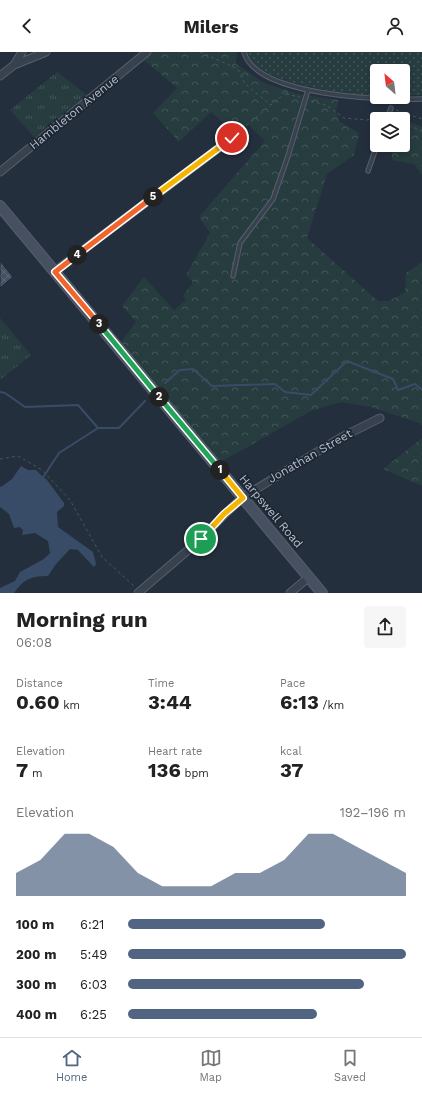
<!DOCTYPE html>
<meta charset="utf-8">
<style>
:root{--surface:#fff;--page:#f6f6f6;--text:#222;--muted:#767676;--line:#e0e0e0;--accent:#516482}
body{margin:0;font-family:"Work Sans",sans-serif;background:var(--page);color:var(--text);height:100vh;display:flex;flex-direction:column;font-size:15px;white-space:nowrap}
*{box-sizing:border-box;margin:0}
p{font-size:13px;color:var(--muted)}
.icon{flex:none;width:22px;height:22px;fill:none;stroke:currentColor;stroke-width:2;stroke-linecap:round;stroke-linejoin:round}
.map{position:relative;height:541px;overflow:hidden}
.sheet{display:flex;flex-direction:column;background:var(--surface);flex:1}
.sheet>*{flex:none}
.needle{width:26px;rotate:332deg}
.tools{position:absolute;left:370px;top:12px;display:grid;gap:8px}
.tools a{display:grid;place-items:center;width:40px;height:40px;border-radius:4px;background:var(--surface);box-shadow:0 2px 6px #0003;font-size:20px}
.pin{position:absolute;display:grid;place-items:center;width:34px;height:34px;color:#fff;margin:-17px;border:2px solid #fff;border-radius:50%;box-shadow:0 1px 4px #0007}
.km{position:absolute;width:20px;height:20px;margin:-10px;border-radius:50%;background:#222;color:#fff;font-size:11px;line-height:20px;text-align:center}
.round{display:grid;place-items:center;flex:none;width:42px;height:42px;border-radius:4px;background:var(--page)}
.overview{display:flex;align-items:center;justify-content:space-between;height:68px;padding:0 16px}
h1{font-size:22px;font-weight:700;line-height:30px}
.stats{display:grid;grid-template-columns:repeat(3,1fr);gap:6px;height:68px;padding:4px 16px}
.stats div{display:grid;align-content:center}
.stats b{font-size:20px;font-weight:700}
.stats small{font-size:11px;font-weight:400}
.stats p{font-size:11px}
.chart{height:112px;padding:8px 16px}
.chart p{display:flex;justify-content:space-between}
.chart svg{width:100%;height:72px;margin-top:4px;fill:var(--accent);opacity:.7}
ul{padding:0 16px;list-style:none;font-size:13px}
li{display:grid;grid-template-columns:64px 48px 1fr;align-items:center;height:30px}
li i{height:10px;border-radius:5px;background:var(--accent)}
header{display:flex;justify-content:space-between;align-items:center;height:52px;padding:0 16px;background:var(--surface);font-size:18px;font-weight:700}
.tabs{display:flex;justify-content:space-around;align-items:center;height:56px;border-top:1px solid var(--line);background:var(--surface);font-size:11px;color:var(--muted)}
.tabs a{display:grid;justify-items:center;gap:2px}
.tabs .selected{color:var(--accent)}
.map>svg:first-child{display:block}
.grass{fill:url(#grass-dots)}
.forest{fill:url(#forest-crowns)}
.park{fill:url(#park-tufts)}
.water{fill:#394c67}
.lines{fill:none;stroke-linecap:round;stroke-linejoin:round}
.stream{stroke:#394c67;stroke-width:2}
.building{fill:url(#building-cross-hatch);stroke:#1f2835}
.lane-casing{stroke:#565f6c;stroke-width:5.5}
.street-casing{stroke:#565f6c;stroke-width:9}
.secondary-casing{stroke:#565f6c;stroke-width:12}
.path{stroke:#44595c;stroke-width:1;stroke-dasharray:3 3;stroke-linecap:butt}
.lane{stroke:#38414e;stroke-width:3.5}
.street{stroke:#38414e;stroke-width:7}
.secondary{stroke:#465061;stroke-width:10}
.split-1-casing{stroke:#fff;stroke-width:8}
.split-2-casing{stroke:#fff;stroke-width:8}
.split-3-casing{stroke:#fff;stroke-width:8}
.split-4-casing{stroke:#fff;stroke-width:8}
.split-5-casing{stroke:#fff;stroke-width:8}
.split-6-casing{stroke:#fff;stroke-width:8}
.split-1{stroke:#f5b400;stroke-width:5}
.split-2{stroke:#22a559;stroke-width:5}
.split-3{stroke:#22a559;stroke-width:5}
.split-4{stroke:#f0652b;stroke-width:5}
.split-5{stroke:#f0652b;stroke-width:5}
.split-6{stroke:#f5b400;stroke-width:5}
.labels{text-anchor:middle;stroke-width:3.5;stroke-linejoin:round;paint-order:stroke}
.street-label{font-size:12px;fill:#b4bcc9;stroke:#1d2633}
</style>
<header><svg class="icon" aria-label="back" viewBox="0 0 24 24"><path d="M15 5l-7 7 7 7"/></svg>Milers<svg class="icon" aria-label="person" viewBox="0 0 24 24"><circle cx="12" cy="8" r="4"/><path d="M4 21q1-7 8-7t8 7"/></svg></header>
<div class="map">
<svg width="422" height="541" viewBox="0 0 422 541">
<defs>
<pattern id="grass-dots" width="8" height="8" patternUnits="userSpaceOnUse"><rect width="8" height="8" fill="#263c3f"/><path d="M2 2h.1M6 6h.1" fill="none" stroke="#435659" stroke-width="1.8" stroke-linecap="round"/></pattern>
<pattern id="forest-crowns" width="20" height="18" patternUnits="userSpaceOnUse"><rect width="20" height="18" fill="#263c3f"/><path d="M2 6a3 3 0 1 1 6 0M12 15a3 3 0 1 1 6 0" fill="none" stroke="#435659"/></pattern>
<pattern id="park-tufts" width="24" height="20" patternUnits="userSpaceOnUse"><rect width="24" height="20" fill="#263c3f"/><path d="M3 7l-1-3M5 7V3M7 7l1-3M15 17l-1-3M17 17v-4M19 17l1-3" fill="none" stroke="#435659"/></pattern>
<pattern id="building-cross-hatch" width="8" height="8" patternUnits="userSpaceOnUse"><rect width="8" height="8" fill="#455162"/><path d="M0 0l8 8M0 8l8-8" fill="none" stroke="#5d6877"/></pattern>
</defs>
<rect width="100%" height="100%" fill="#242f3e"/>
<!-- grass -->
<path class="grass" d="M246,0H422V43H403V19H377V44H369C338,39 258,33 246,0Z"/>
<!-- forest -->
<path class="forest" d="M152,0H237L236,12L264,31L299,42L338,48L336,60L339,69L359,81L354,103L327,122L307,186L378,249H389L405,240L406,221L422,210V374L419,371L371,355L341,350L311,359L221,410L120,291L136,270L122,254L144,225L174,258L186,248L183,244L193,230L186,223L210,181L199,165L265,89L248,72L235,81L211,60L179,90L153,61L177,36L144,8Z
M392,62L422,75V123L414,112L392,108V93H403V67H392Z
M422,386V434L383,417Z"/>
<!-- park -->
<path class="park" d="M57,20L87,43L34,85L10,58Z
M0,266L31,303L0,328Z"/>
<!-- water -->
<path class="water" d="M21,414L28,418H36L43,425L47,428L64,451V454L57,460L58,475L93,500L96,512L94,515L78,498L70,497L56,512L48,524C31,524 24,527 14,541H0V536L15,529L20,520L44,507L50,501L48,489L35,481L22,483L23,478L20,475L14,476L9,462L0,455V434L1,435L12,427Z"/>
<g class="lines">
<!-- stream -->
<path class="stream" d="M165,331L180,318L193,317L212,334L275,332L285,340L311,343L347,309L393,327L398,338L415,332L422,338
M0,340L5,341L25,355L78,353L98,376H119L145,349
M42,427L59,401L98,376"/>
</g>
<!-- building -->
<path class="building" d="M0,209L13,225L0,236Z"/>
<g class="lines">
<defs>
<path id="lane" d="M244,0C256,45 383,48 422,47
M387,67L391,56
M368,119L377,93
M233,224L240,191L273,147L288,104L308,38"/>
<path id="street" d="M14,13L46,0
M0,24L14,13L22,0
M0,120L147,0
M55,219L232,86
M138,541L201,487L224,463L243,445L340,386L380,366
M290,541L309,525"/>
<path id="secondary" d="M0,154L322,541"/>
</defs>
<!-- lane casing -->
<use href="#lane" class="lane-casing"/>
<!-- street casing -->
<use href="#street" class="street-casing"/>
<!-- secondary casing -->
<use href="#secondary" class="secondary-casing"/>
<!-- path -->
<path class="path" d="M200,0L238,17L245,32L271,53L286,41L285,37
M286,42L300,45
M311,49L326,53L344,66L367,68L383,65
M396,58L422,67
M403,71L422,79
M237,81L270,54
M0,407L18,404L42,418L70,448L102,505L135,535"/>
<!-- lane -->
<use href="#lane" class="lane"/>
<!-- street -->
<use href="#street" class="street"/>
<!-- secondary -->
<use href="#secondary" class="secondary"/>
</g>
<g class="lines">
<defs>
<path id="split-1" d="M201,487L224,462L243,446L220,418"/>
<path id="split-2" d="M159,345L220,418"/>
<path id="split-3" d="M99,272L159,345"/>
<path id="split-4" d="M77,203L55,220L99,272"/>
<path id="split-5" d="M77,203L153,145"/>
<path id="split-6" d="M153,145L232,86"/>
</defs>
<!-- split-1 casing -->
<use href="#split-1" class="split-1-casing"/>
<!-- split-2 casing -->
<use href="#split-2" class="split-2-casing"/>
<!-- split-3 casing -->
<use href="#split-3" class="split-3-casing"/>
<!-- split-4 casing -->
<use href="#split-4" class="split-4-casing"/>
<!-- split-5 casing -->
<use href="#split-5" class="split-5-casing"/>
<!-- split-6 casing -->
<use href="#split-6" class="split-6-casing"/>
<!-- split-1 -->
<use href="#split-1" class="split-1"/>
<!-- split-2 -->
<use href="#split-2" class="split-2"/>
<!-- split-3 -->
<use href="#split-3" class="split-3"/>
<!-- split-4 -->
<use href="#split-4" class="split-4"/>
<!-- split-5 -->
<use href="#split-5" class="split-5"/>
<!-- split-6 -->
<use href="#split-6" class="split-6"/>
</g>
<g class="labels">
<!-- street labels -->
<g class="street-label">
<text transform="translate(74 60) rotate(-39)" y="4">Hambleton Avenue</text>
<text transform="translate(310 404) rotate(-30)" y="4">Jonathan Street</text>
<text transform="translate(271 459) rotate(50)" y="4">Harpswell Road</text>
</g>
</g>
</svg>
<div class="tools">
<a><svg class="needle" viewBox="-14 -14 28 28"><path d="M0-13l5 13h-10z" fill="#e53935"/><path d="M0 13l5-13h-10z" fill="#767676"/></svg></a>
<a><svg class="icon" aria-label="layers" viewBox="0 0 24 24"><path d="M12 4l9 5-9 5-9-5zM3 14l9 5 9-5"/></svg></a>
</div>
<div class="pin" style="left:201px;top:487px;background:#1e9e55"><svg class="icon" aria-label="arrive" viewBox="0 0 24 24"><path d="M6 21V4h12l-3 4 3 4H6"/></svg></div>
<div class="pin" style="left:232px;top:86px;background:#d93025"><svg class="icon" aria-label="check" viewBox="0 0 24 24"><path d="M5 12l5 5 9-10"/></svg></div>
<b class="km" style="left:220px;top:418px">1</b>
<b class="km" style="left:159px;top:345px">2</b>
<b class="km" style="left:99px;top:272px">3</b>
<b class="km" style="left:77px;top:203px">4</b>
<b class="km" style="left:153px;top:145px">5</b>
</div>
<section class="sheet">
<div class="overview"><div><h1>Morning run</h1><p>06:08</p></div><a class="round"><svg class="icon" aria-label="share" viewBox="0 0 24 24"><path d="M12 15V3M7 8l5-5 5 5M5 13v7h14v-7"/></svg></a></div>
<div class="stats">
<div><p>Distance</p><b>0.60<small> km</small></b></div>
<div><p>Time</p><b>3:44</b></div>
<div><p>Pace</p><b>6:13<small> /km</small></b></div>
</div>
<div class="stats">
<div><p>Elevation</p><b>7<small> m</small></b></div>
<div><p>Heart rate</p><b>136<small> bpm</small></b></div>
<div><p>kcal</p><b>37</b></div>
</div>
<div class="chart"><p><span>Elevation</span>192–196 m</p>
<svg viewBox="0 0 160 44" preserveAspectRatio="none"><path d="M0 44V30L10 22L20 6L30 6L40 14L50 30L60 38L70 38L80 38L90 30L100 30L110 22L120 6L130 6L140 14L150 22L160 30V44z"/></svg>
</div>
<ul>
<li><b>100 m</b>6:21<i style="width:71%"></i></li>
<li><b>200 m</b>5:49<i style="width:100%"></i></li>
<li><b>300 m</b>6:03<i style="width:85%"></i></li>
<li><b>400 m</b>6:25<i style="width:68%"></i></li>
</ul>
</section>
<nav class="tabs">
<a class="selected"><svg class="icon" aria-label="home" viewBox="0 0 24 24"><path d="M3 11l9-7 9 7M6 9v11h12V9"/></svg>Home</a>
<a><svg class="icon" aria-label="map" viewBox="0 0 24 24"><path d="M3 6l6-2 6 2 6-2v14l-6 2-6-2-6 2zM9 4v14M15 6v14"/></svg>Map</a>
<a><svg class="icon" aria-label="saved" viewBox="0 0 24 24"><path d="M7 4h10v16l-5-4-5 4z"/></svg>Saved</a>
</nav>
